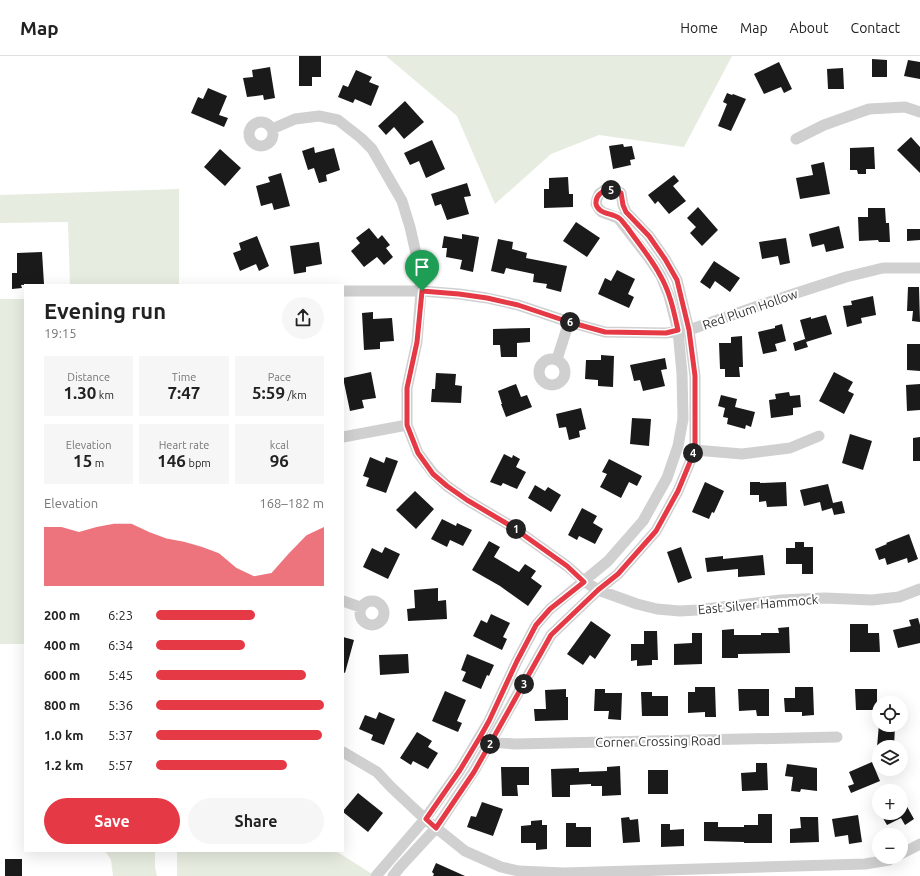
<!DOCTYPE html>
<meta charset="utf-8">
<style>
:root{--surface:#fff;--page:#f6f6f6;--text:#222;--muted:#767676;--line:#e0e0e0;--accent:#e63946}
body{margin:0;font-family:Ubuntu,sans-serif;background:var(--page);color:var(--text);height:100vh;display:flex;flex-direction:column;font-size:15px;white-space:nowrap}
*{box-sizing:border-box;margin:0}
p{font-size:13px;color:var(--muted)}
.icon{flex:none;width:22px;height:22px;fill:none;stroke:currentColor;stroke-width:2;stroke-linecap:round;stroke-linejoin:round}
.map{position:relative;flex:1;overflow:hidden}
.sheet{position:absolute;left:24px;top:228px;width:320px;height:568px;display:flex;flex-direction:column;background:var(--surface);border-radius:0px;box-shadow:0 4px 16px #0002}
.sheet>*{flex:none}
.tools{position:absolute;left:872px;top:640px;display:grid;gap:8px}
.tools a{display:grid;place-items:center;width:36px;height:36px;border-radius:50%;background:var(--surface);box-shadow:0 4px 16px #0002;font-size:20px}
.pin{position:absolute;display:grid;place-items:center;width:34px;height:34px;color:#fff;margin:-41px -17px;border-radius:50% 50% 50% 0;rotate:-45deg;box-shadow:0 0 4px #0007}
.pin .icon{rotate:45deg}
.km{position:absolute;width:20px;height:20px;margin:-10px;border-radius:50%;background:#222;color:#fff;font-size:11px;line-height:20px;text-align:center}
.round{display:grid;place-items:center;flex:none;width:42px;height:42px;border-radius:21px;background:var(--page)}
.summary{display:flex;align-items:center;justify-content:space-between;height:68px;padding:0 20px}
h1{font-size:22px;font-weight:600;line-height:30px}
.stats{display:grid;grid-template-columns:repeat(3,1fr);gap:6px;height:68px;padding:4px 20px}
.stats div{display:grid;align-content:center;border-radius:0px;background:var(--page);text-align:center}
.stats b{font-size:17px;font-weight:600}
.stats small{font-size:11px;font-weight:400}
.stats p{font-size:11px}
.chart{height:112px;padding:8px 20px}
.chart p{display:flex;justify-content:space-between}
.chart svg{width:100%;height:72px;margin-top:4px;fill:var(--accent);opacity:.7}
.button{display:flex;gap:8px;margin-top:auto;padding:8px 20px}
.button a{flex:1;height:46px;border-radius:24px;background:var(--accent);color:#fff;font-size:16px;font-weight:600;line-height:46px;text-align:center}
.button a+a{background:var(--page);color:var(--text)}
ul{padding:0 20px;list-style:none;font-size:13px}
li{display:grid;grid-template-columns:64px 48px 1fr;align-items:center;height:30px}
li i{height:10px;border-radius:5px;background:var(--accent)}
header{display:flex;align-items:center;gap:24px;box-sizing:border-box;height:56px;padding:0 20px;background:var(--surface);border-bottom:1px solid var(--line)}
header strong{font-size:19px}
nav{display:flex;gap:22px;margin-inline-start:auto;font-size:14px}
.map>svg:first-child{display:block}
.green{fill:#e6ecdf}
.building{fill:#1a1a1a}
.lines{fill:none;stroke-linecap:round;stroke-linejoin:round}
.minor{stroke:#d0d0d0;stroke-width:11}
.route-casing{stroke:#fff;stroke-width:8}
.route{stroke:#e63946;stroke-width:5}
.labels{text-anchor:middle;stroke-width:4;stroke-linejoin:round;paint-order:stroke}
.street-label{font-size:13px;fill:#333;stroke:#fff}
</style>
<header>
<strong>Map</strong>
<nav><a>Home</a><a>Map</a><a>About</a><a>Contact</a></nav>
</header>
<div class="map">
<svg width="920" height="820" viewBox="0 0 920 820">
<rect width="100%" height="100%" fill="#fff"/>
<!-- green -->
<path class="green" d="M386,0H732L684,91L599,79L551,98L495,148L457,60Z
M179,133V229H70L68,166L0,167V139Z
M0,243H25V588H0Z
M105,795H155V812L157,820H113L111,804Z
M177,795H336L372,818L370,820H177Z"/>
<!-- building -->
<path class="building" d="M299,0H321V21H312V30H299Z
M872,3L887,4V21H872Z
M908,4L920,6V23L904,20Z
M779,6L792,33L784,37L781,31L764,38L754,18Z
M270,11L275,42L264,44L263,39L247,41L243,22L253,21L252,14Z
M843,12L844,33H828L827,13Z
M356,14L372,21L369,26L379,30L371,50L355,43L353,47L338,41L343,29L348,31Z
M208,32L227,40L219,59L228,62L224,71L191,57L198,41L203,43Z
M727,37L732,39L733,38L746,43L731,75L718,70L727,48L723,46Z
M405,45L424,66L404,83L394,71L386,79L378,70Z
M911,81L920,91V117L897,94Z
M432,84L445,113L426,122L419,105L410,109L404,97Z
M623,88L624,91L632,90L635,103L630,104L631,109L613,113L609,90Z
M314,91L315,97L334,92L340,114L326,119L327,125L319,127L314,112L308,114L302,95Z
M874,91L875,113H866V118H858L857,114H850V92Z
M220,93L241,112L225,130L204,111Z
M824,106L830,138L800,143L796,122L813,119L811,109Z
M281,117L290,150L274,154L272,147L261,150L256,130L270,126L268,121Z
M674,119L679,125L673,130L686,145L669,158L658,145L655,148L648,139Z
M568,121L569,138H573V151L544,152V133H549V122Z
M467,127L471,140L464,141L469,158L447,164L441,148L435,150L431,138Z
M698,151L718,174L702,190L690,177L696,171L687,162Z
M868,152H885L886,167H889L890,186H879L878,184L859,185L858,161H868Z
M576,166L600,182L587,201L563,185Z
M839,170L844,192L826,196L824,188L812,191L809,178Z
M369,172L378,183L382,179L390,189L386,192L393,201L384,209L377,201L364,211L351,195L360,187L356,182Z
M907,173H920V184L907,185Z
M462,178L479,181L473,216L460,213L462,204L446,201L447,192H442L444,180L462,183Z
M257,180L269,210L259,215L256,208L240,215L233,197L241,194L239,187Z
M786,182L790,207L780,209L778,200L762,203L759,186Z
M498,183L513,186L512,193L527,197L526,202L567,210L561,236L546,232L547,228L533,226L534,218L506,212L504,218L491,215Z
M319,186L322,208L306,211V216L294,218L290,190Z
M42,196L44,228L21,229L22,232L12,233V217H17V197Z
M714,205L740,222L730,236L715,225L710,233L700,226Z
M617,214L635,223L628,238L634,241L629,252L598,238L605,222L611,225Z
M908,231H919L920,266L912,265L913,255H907Z
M873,240L876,259L861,262L862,267L847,271L843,250L852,249L851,245Z
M373,256V263L392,262L394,285L380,286V293L364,294L362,257Z
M826,259L832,278L806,286L800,264L811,261V263Z
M782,268L786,285L775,288L777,295L763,298L758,276L775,272V270Z
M530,272V286L517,287V301H501L500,289H493V273Z
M742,280L743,311H739L740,321H725V313H720L719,287H731V281Z
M805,283L808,291L795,295L793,287Z
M907,288H920V315L907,314Z
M601,299L614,300L613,331L598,330V324L585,323L586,304H601Z
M665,302L667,313L661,314L665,330L643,335L640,324L634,325L630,309Z
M371,316L376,342L362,344L364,352L350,355L343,322Z
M834,316L853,326L848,335L854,338L844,358L819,345Z
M436,317L456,318L455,329L462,330L461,347L431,346L432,333H435Z
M516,328L521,341L527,339L532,351L506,361L501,348H502L498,335Z
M920,328V354L907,355L906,329Z
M789,336L790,340L800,339L801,351L793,352V359L771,362L769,344L776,343L775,338Z
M721,339L737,343L735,351L755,356L751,371L746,369L745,373L727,368L728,362L723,361L725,352L718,350Z
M581,352L586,373L579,375L580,381L569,384L566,371L559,372L556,358Z
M632,362L651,363L649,390L630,388Z
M850,378L872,385L863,414L842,407Z
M920,381V405H913V382Z
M504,398L512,402L513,399L520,403L516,411L526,416L517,433L503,427L501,430L490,426Z
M370,401L384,407L386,401L398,405L386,437L366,430L369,422L363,420Z
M609,403L642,420L637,430L629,426L621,442L600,431L607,418L602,416Z
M705,426L724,435L714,457L712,456L709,463L692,456Z
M750,426H760V427L786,426L787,450L767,451L766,445L759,446V439H750Z
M828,428L833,447L842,445L845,457L834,459L832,452L822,455L820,446L804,450L800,434Z
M535,429L545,435L548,431L561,439L551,456L528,442Z
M415,435L434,453L416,473L396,454Z
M582,452L597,460L593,467L603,473L595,488L579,480L577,484L568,479Z
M442,463L456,470L457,467L472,474L463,490L450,484L447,491L431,483Z
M909,478L918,503L908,507L907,502L887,509L885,502L879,504L875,493L887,488L886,487Z
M489,485L500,491L494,501L519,516L525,508L536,515L531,522L542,530L528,550L500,530L472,514Z
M795,486H804V491H813V518H802V508H786V492H795Z
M385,491L400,498L388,523L363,511L372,492L382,497Z
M681,491L692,522L678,527L667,496Z
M763,499L765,519L738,521V513L707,516L705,502L723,500V503Z
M438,532V545L446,544L447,563L408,565L407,553L415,552L414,534Z
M491,558L510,567L503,581L507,583L502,594L473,580L481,564L487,567Z
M918,562L920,569V587L898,592L893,574L911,570L909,564Z
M591,565L611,579L595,603L590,599L583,609L567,598Z
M850,568H868V577H879L880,596H850Z
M789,571L790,597L738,598V602H722V574L734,573V579H761V577H779L778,572Z
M644,575H657L658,604H652V609L637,610V604L631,605V588H644Z
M692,577H702V608L674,609V588L692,587Z
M343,581L354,584L345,617L343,616Z
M408,598L409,617L380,619L379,599Z
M467,598L494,609L489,620L487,619L481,633L462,625L466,616L461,614Z
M695,631H715L716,661H705V656L688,657V636H695Z
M795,631H813L814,659L802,660V656H785L784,642H795Z
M566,633V641H568V664L535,665L534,653H546L545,634Z
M595,633H605V637H622L621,664L608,663L609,655H594Z
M738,633H769V660H757L756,654L739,655Z
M855,633H877V654H856Z
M445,635L466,644L457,665L462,667L458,676L432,665Z
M641,636H652V640H668V660H642Z
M379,656L395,663L384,689L371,684L373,679L359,673L365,659L376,663Z
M879,668L895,670L894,691H877Z
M417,676L432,685L428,691L438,697L428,713L413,705L411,709L400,702Z
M872,706L880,725L851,737L848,730L854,728L849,716Z
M756,707H767L768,734L742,735L741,717L756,716Z
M787,708L817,712V735L801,733L800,736L791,735L793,721L785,720Z
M620,710L621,739L602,740V730H591V728L570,729V741H552L551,713L579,712V716L607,715V711Z
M501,711H529V729H517L518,740H502Z
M648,714H668V738H648Z
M358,737L383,757L368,776L343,756V755Z
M901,740L914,763L905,769L901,762L887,769L880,757H901Z
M482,746L503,753L493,780L467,771L471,760L476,761Z
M758,758H772V787H744V786L704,785V766H718V771H744V769H758Z
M858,759L862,786L849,788L848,779L835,781L832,763Z
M629,761L630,764L638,763L640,786L623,787L621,762Z
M800,761H818L819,786L790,787V773L801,772Z
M542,764V769H547V793L536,794V787H521V770L531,769V765Z
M566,767H576V771H591V791H566Z
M661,768H670V774L684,773V790L661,791Z
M5,803H22V820H5Z
M436,807L465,820H433L434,818L432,816Z"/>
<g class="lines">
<!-- minor -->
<path class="minor" d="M249 78a12 12 0 1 1 24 0a12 12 0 1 1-24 0Z
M272,73L295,63L319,60L338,64L361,82L372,93L402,145L410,171L419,211L421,235L417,286L407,332V369L418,397L433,417L447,430L467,444L511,470L567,510L584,525L598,534L637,548L657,553L680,555L697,554L781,544L825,542L872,544L899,541L920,533
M796,83L824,69L869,53L905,51L920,56
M343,235H421L459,238L487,242L518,249L569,266L605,276L666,277L689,274L778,243L846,221L883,212H920
M539 316a13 13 0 1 1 26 0a13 13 0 1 1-26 0Z
M557,303L569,266
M343,381L407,369
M695,394L742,398L790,392L819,380
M360 557a12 12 0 1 1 24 0a12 12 0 1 1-24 0Z
M343,545L360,551
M486,684L491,686L515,688L837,681
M343,696L377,716L391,731L425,763L465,795L501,811L519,815L564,817L865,808L889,804L894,801
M901,798L920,788
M376,820L425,763L460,714L489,665L517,605L536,569L550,553L608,505L643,465L667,422L678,390L683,363L682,317L678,275L669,240L661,220L649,202L618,162L602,156L599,153L596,148L597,143L599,138L606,133L615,134L621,137L623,149L626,156L649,180L665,203L677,224L689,274L695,320V394L678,435L656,475L618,518L598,534L551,579L474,715L436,772L400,811L393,820"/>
</g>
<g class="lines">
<defs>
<path id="route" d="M422,235L417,286L407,332V369L418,397L433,418L447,430L467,444L511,470L567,510L584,526L550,553L536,569L517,605L489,665L480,681L491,686L474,716L436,772L426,763L460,714L480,681L491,686L551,579L598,534L618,518L656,475L678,435L695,394V320L689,274L677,224L665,203L649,180L626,156L623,149L621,137C619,136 617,134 615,134C607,131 595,138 596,148C598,158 612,157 619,162C622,164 624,168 627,171C638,187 651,202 660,219C670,236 674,256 678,274L666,277L605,276L569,266L518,249L487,242L459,238L422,235"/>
</defs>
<!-- route casing -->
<use href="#route" class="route-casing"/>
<!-- route -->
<use href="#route" class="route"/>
</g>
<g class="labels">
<!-- street labels -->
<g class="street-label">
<text transform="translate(750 253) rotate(-19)" y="5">Red Plum Hollow</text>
<text transform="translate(758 548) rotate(-5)" y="5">East Silver Hammock</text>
<text transform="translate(658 685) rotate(-1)" y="5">Corner Crossing Road</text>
</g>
</g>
</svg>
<div class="tools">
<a><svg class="icon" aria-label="locate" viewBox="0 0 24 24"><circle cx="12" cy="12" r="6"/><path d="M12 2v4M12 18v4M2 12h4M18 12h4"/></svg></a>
<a><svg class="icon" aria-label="layers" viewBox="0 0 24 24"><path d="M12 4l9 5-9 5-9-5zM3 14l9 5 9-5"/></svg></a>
<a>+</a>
<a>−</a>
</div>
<div class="pin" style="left:422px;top:235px;background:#1e9e55"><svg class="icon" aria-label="arrive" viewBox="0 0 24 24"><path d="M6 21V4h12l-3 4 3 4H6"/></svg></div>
<b class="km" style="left:516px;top:473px">1</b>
<b class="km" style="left:490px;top:688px">2</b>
<b class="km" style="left:524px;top:628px">3</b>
<b class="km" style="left:693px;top:397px">4</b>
<b class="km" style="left:611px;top:134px">5</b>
<b class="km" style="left:570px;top:266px">6</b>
<section class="sheet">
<div class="summary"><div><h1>Evening run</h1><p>19:15</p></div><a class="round"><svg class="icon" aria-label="share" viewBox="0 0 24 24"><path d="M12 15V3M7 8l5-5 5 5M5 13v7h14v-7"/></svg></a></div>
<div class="stats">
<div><p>Distance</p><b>1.30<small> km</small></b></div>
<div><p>Time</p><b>7:47</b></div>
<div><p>Pace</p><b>5:59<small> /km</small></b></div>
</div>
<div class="stats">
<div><p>Elevation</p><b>15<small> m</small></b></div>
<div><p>Heart rate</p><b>146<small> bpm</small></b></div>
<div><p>kcal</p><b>96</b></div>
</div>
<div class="chart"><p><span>Elevation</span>168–182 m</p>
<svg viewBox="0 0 160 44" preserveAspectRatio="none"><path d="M0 44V8L10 8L20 11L30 8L40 6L50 6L60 11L70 15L80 17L90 20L100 24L110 33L120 38L130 36L140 24L150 13L160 8V44z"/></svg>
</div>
<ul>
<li><b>200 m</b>6:23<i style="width:59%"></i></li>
<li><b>400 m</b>6:34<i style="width:53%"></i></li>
<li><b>600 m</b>5:45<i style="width:89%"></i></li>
<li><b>800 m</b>5:36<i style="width:100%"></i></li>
<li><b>1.0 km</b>5:37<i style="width:99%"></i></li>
<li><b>1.2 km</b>5:57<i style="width:78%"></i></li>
</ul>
<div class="button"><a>Save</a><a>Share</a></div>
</section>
</div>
